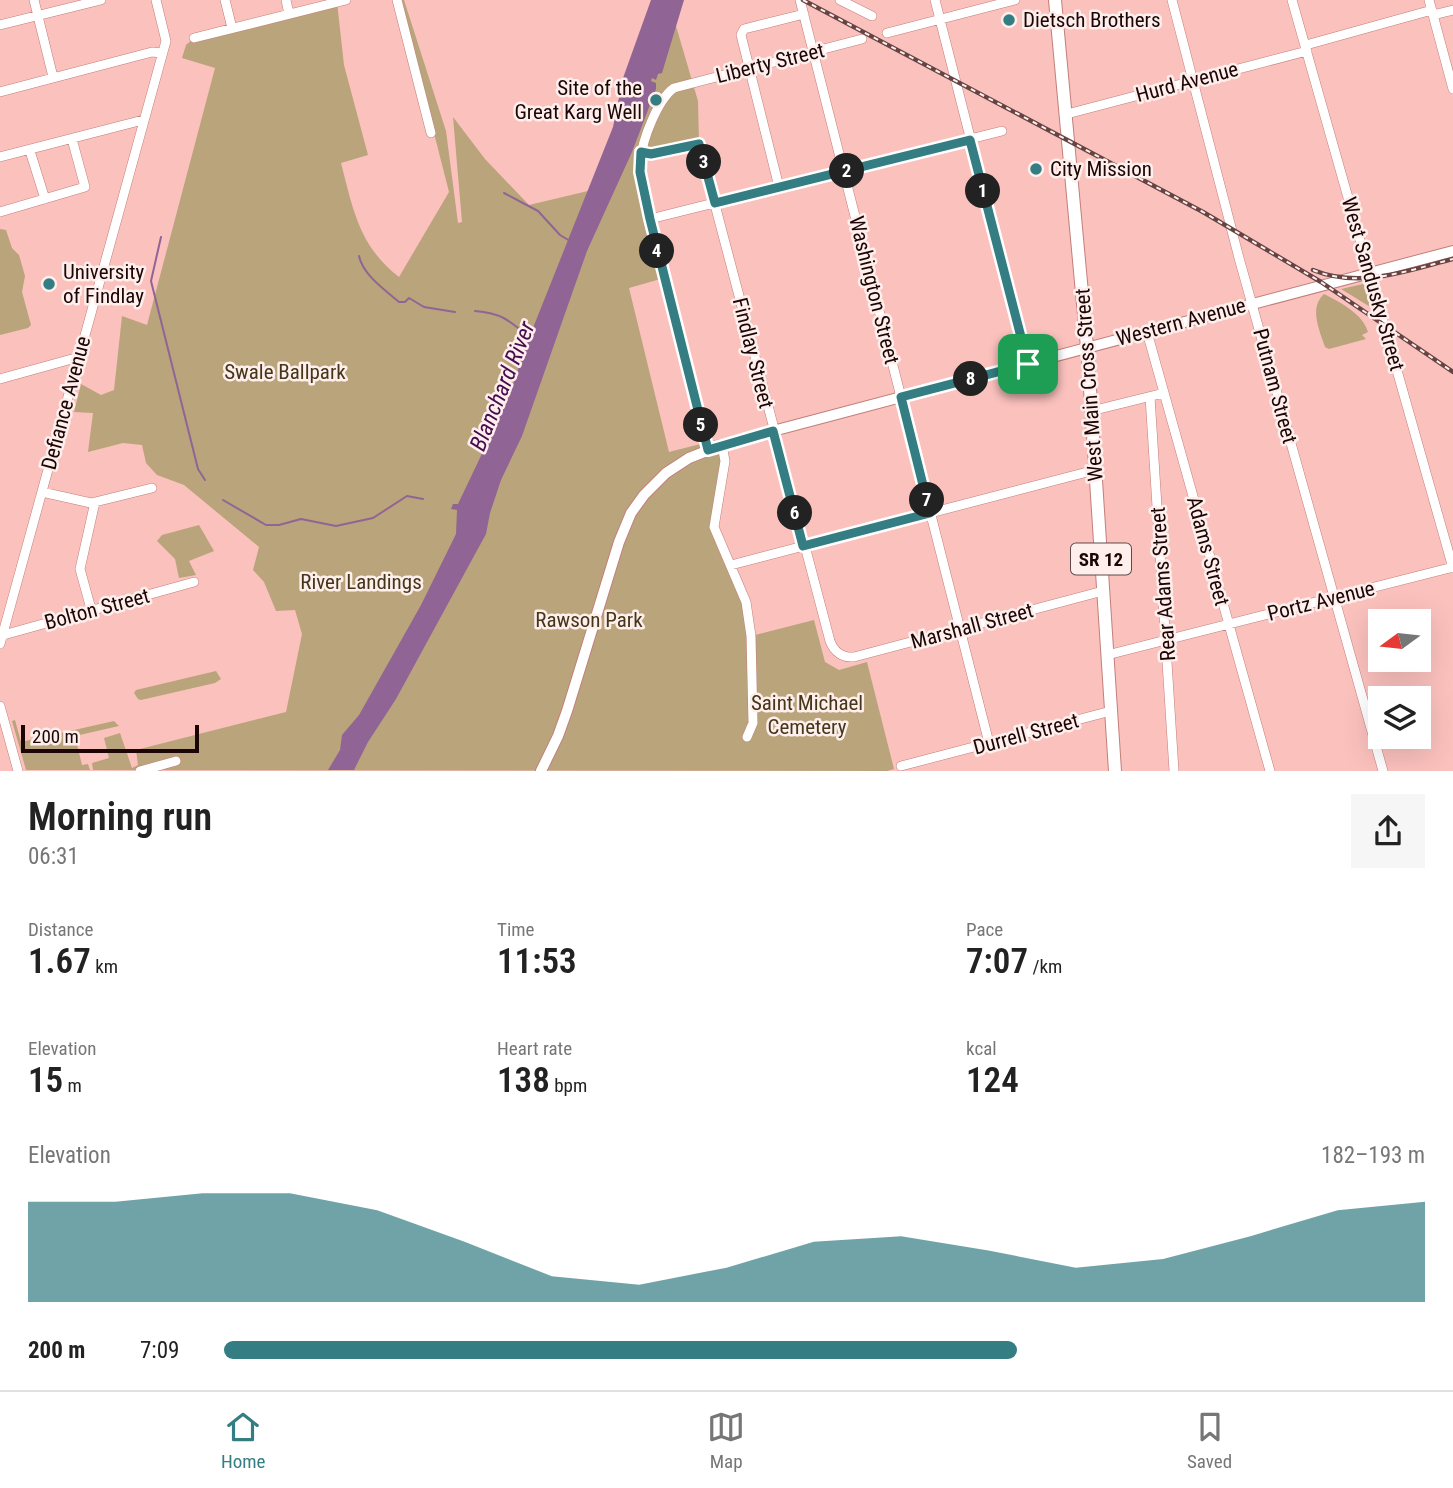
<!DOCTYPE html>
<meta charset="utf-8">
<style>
:root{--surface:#fff;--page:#f6f6f6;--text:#222;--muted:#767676;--line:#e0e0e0;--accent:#347d83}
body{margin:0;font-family:"Roboto Condensed",sans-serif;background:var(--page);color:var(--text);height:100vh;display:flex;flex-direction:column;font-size:26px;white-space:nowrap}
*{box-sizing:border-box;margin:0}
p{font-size:23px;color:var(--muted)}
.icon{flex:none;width:38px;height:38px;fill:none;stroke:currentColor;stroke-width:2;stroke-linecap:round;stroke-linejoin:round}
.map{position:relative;height:771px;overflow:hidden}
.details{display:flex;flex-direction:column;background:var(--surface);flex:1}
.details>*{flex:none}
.needle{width:46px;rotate:255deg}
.fabs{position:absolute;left:1368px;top:609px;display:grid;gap:14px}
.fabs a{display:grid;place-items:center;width:63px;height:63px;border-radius:0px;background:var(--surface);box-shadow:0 7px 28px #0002;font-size:35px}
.scale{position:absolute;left:21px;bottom:18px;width:178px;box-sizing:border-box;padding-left:7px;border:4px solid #1b0505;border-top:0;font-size:19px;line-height:24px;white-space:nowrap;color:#1b0505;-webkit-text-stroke:5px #feefed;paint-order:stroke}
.pin{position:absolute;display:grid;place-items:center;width:60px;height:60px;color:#fff;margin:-30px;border-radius:14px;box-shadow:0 4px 10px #0006}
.km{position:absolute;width:35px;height:35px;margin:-18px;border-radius:50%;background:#222;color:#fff;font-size:19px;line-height:35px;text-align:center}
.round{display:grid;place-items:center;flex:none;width:74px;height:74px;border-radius:0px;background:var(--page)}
.headline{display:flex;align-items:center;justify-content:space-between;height:119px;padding:0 28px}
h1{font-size:38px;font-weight:600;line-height:52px}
.metrics{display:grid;grid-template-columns:repeat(3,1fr);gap:10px;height:119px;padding:7px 28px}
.metrics div{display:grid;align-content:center}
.metrics b{font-size:35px;font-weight:600}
.metrics small{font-size:19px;font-weight:400}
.metrics p{font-size:19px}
.chart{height:196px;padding:14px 28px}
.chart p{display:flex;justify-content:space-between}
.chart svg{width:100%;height:126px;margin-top:7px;fill:var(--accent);opacity:.7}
ul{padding:0 28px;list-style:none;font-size:23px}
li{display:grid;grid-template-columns:112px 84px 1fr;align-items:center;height:52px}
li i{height:18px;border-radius:9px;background:var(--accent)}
.menu{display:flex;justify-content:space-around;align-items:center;height:98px;border-top:2px solid var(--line);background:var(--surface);font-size:19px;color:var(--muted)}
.menu a{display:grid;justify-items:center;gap:4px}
.menu .current{color:var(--accent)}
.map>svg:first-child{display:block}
.green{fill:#baa47b}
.water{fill:#916496}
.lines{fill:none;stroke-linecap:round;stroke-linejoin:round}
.stream{stroke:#916496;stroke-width:2}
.minor-casing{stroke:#c27f7b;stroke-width:10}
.major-casing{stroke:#c27f7b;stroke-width:12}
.highway-casing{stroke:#c27f7b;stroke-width:14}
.minor{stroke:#fff;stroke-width:9}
.major{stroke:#fff;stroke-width:10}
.highway{stroke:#fff;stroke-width:12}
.rail-casing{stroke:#664443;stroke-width:4.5}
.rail{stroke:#feefed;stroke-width:2;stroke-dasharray:5;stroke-linecap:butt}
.route-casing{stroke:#fff;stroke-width:14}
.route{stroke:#347d83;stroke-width:9}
.poi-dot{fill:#347d83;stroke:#feefed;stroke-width:2.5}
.labels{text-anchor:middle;stroke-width:5;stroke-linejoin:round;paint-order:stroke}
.shield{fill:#feefed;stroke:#5f4b4b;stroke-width:2}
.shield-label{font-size:19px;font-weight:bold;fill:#1b0505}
.poi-label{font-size:21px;fill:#1b0505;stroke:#feefed;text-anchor:start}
.street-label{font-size:21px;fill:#1b0505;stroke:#feefed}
.park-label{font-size:21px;fill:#443618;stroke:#feefed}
.water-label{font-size:23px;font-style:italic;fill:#470c4e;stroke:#feefed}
</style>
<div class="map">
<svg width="1453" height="771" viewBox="0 0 1453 771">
<rect width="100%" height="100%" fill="#fbc1bd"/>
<!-- green -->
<path class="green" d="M400,0H404L446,131L458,223L462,222L453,117L485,159L529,205L588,191L595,192L659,9L676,26L698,101L699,144L641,156L664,278L629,288L669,452L720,439L724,456L714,522L739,582L751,636L814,620L825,662L839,670L867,662L894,769L887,771L93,770L92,763L109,758L104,738L120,733L132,768L138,765L136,750L286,712L302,634L295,610L276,611L264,582L253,570L259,547L184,485L157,475L146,463L142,445L123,443L88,452L93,413L74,412L81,384L101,395L114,390L122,316L147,325L215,68L182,58L186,45L194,38L337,2L344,65L368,155L341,163C353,209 359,246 399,277L449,192Z
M0,229L6,230L12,248L19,255L25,276L22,292L31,325L28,328L0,335Z
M1363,284L1365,285L1372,308L1341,289Z
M1324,294C1340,302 1363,314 1368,332L1362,335L1366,339L1329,349L1325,347C1319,329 1309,308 1324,294Z
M199,525L214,551L189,561L196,575L179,578L175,559L157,541L162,535Z
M216,671L221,679L215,683L141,700L138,699L134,693L136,690Z
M15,720L21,742L114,721L119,726L75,736L82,765L88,764L90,770H26L12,721Z"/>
<!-- water -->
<path class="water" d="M651,0H684L662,73L658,74L656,80L652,78L651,81L656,83V89L632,152L587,251L522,436L501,480L490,513L486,534L396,699L368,742L354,770H328L340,750L342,735L359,715L421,605L456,534L457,510L451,509L453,504H458L508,399L527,343L613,127L623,78Z"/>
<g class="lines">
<!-- stream -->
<path class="stream" d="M504,193L538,211L560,235L570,241
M161,237L151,281L198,469L205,480
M359,256C363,275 385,290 399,302H405L409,298L424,307L455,312
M475,311C501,313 509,320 529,337
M223,500L266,525H279L301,519L336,526L373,518L407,496L423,499"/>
<defs>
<path id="minor" d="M34,0L53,77
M225,0L232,28
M286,0L289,14
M397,0L431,133
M800,0L989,743
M840,0L872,16
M935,0L1028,364
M1172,0L1239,258L1383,771
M1292,0L1453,568
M1429,0L1453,89
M1433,15L1453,10
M0,25L101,0
M887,33L1015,0
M194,38L346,0
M1306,45L1432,10
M0,92L152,52L162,53
M1067,114L1307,51
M30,151L45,199
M641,152L651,154L699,144L830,641C834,652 843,658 854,657L1103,591
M0,157L143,120
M779,187L741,35L744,29L804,14
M0,212L85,187L72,139
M650,219L1002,131
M1147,332L1270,771
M0,379L79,357
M1150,397L1174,771
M1091,411L1164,393
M722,445L725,461L714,527L746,602L751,636L753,723L747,737
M708,450C690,381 671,312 655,243C649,216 639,186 641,159C642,140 658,99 674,88L862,39
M42,492L91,503L152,488
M731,565L1095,470
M91,609L80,569L95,502
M0,636L194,582
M0,644L166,41L156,0
M1107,655L1453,567
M0,706L18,771
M901,766L1111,711
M140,771L176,761"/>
<path id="major" d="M541,771L558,736L567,711L619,542L631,513L644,495L666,473L689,458L722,445L773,431L1453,251"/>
<path id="highway" d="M1055,0L1088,358L1115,771"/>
</defs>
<!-- minor casing -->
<use href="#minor" class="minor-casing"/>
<!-- major casing -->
<use href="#major" class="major-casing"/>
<!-- highway casing -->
<use href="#highway" class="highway-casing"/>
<!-- minor -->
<use href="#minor" class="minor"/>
<!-- major -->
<use href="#major" class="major"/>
<!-- highway -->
<use href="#highway" class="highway"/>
<defs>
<path id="rail" d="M803,0L1203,212L1321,282L1453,372
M1313,270C1360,289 1406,271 1453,259"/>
</defs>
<!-- rail casing -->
<use href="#rail" class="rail-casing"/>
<!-- rail -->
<use href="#rail" class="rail"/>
</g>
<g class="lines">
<defs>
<path id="route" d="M970,140L1028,364L901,397L930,513L803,546L773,431L708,450L650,219L640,172L641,152L651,154L699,144L715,203Z"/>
</defs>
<!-- route casing -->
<use href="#route" class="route-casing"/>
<!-- route -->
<use href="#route" class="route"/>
</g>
<!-- markers -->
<g class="poi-dot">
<circle cx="1009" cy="20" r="7"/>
<circle cx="656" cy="100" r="7"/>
<circle cx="1036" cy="169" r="7"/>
<circle cx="49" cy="284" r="7"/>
</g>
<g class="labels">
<!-- shield labels -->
<rect class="shield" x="1071" y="543.5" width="60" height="31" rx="5"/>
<g class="shield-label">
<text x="1101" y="566">SR 12</text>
</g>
<!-- poi labels -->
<g class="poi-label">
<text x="1023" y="27">Dietsch Brothers</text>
<text x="642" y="95" text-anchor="end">Site of the<tspan x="642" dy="24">Great Karg Well</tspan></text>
<text x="1050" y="176">City Mission</text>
<text x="63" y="279">University<tspan x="63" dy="24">of Findlay</tspan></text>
</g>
<!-- street labels -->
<g class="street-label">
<text transform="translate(770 63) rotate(-14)" y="7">Liberty Street</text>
<text transform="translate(1187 82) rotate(-15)" y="7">Hurd Avenue</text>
<text transform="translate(1373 284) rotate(74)" y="7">West Sandusky Street</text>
<text transform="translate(874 290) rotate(76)" y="7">Washington Street</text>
<text transform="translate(1181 322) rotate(-15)" y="7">Western Avenue</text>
<text transform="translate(753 353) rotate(76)" y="7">Findlay Street</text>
<text transform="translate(1089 385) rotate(-94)" y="7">West Main Cross Street</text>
<text transform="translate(1275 386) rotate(75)" y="7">Putnam Street</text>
<text transform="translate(66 403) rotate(-75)" y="7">Defiance Avenue</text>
<text transform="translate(1208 551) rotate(75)" y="7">Adams Street</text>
<text transform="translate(1163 584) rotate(-94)" y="7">Rear Adams Street</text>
<text transform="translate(1321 601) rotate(-14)" y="7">Portz Avenue</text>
<text transform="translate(97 609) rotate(-15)" y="7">Bolton Street</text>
<text transform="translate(972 626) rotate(-15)" y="7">Marshall Street</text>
<text transform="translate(1026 734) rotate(-15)" y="7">Durrell Street</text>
</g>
<!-- park labels -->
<g class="park-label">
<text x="285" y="379">Swale Ballpark</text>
<text x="361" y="589">River Landings</text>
<text x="589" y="627">Rawson Park</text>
<text x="807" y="710">Saint Michael<tspan x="807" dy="24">Cemetery</tspan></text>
</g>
<!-- water labels -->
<g class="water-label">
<text transform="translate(502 386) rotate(-68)" y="8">Blanchard River</text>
</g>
</g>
</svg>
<div class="fabs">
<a><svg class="needle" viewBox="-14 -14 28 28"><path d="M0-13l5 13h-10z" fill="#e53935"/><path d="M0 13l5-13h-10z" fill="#767676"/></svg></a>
<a><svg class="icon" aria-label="layers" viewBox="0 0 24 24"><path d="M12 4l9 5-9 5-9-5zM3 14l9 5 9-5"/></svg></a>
</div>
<div class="scale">200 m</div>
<div class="pin" style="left:1028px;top:364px;background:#1e9e55"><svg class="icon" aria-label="arrive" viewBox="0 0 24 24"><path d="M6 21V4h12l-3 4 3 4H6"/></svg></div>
<b class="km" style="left:983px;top:191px">1</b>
<b class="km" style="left:847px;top:171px">2</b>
<b class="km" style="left:704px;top:162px">3</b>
<b class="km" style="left:657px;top:251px">4</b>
<b class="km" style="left:701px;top:425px">5</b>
<b class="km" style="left:795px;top:513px">6</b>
<b class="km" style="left:927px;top:500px">7</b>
<b class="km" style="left:971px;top:379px">8</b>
</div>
<section class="details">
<div class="headline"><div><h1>Morning run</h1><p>06:31</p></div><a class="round"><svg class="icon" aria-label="share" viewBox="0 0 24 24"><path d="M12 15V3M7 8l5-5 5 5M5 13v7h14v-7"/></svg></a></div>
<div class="metrics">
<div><p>Distance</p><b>1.67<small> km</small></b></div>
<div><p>Time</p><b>11:53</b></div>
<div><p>Pace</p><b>7:07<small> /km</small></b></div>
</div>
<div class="metrics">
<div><p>Elevation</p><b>15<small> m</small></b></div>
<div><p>Heart rate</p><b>138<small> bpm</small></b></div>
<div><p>kcal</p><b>124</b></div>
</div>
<div class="chart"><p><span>Elevation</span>182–193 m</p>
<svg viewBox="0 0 160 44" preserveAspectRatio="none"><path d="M0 44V9L10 9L20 6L30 6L40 12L50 23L60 35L70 38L80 32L90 23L100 21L110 26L120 32L130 29L140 21L150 12L160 9V44z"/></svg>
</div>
<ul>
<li><b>200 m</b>7:09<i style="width:66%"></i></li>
</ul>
</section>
<nav class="menu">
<a class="current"><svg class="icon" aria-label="home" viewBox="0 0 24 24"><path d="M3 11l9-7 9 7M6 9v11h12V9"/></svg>Home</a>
<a><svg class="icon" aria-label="map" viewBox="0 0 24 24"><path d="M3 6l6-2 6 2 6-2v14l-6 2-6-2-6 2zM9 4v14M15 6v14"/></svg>Map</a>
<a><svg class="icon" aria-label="saved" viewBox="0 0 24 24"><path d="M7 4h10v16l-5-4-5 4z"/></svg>Saved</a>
</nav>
